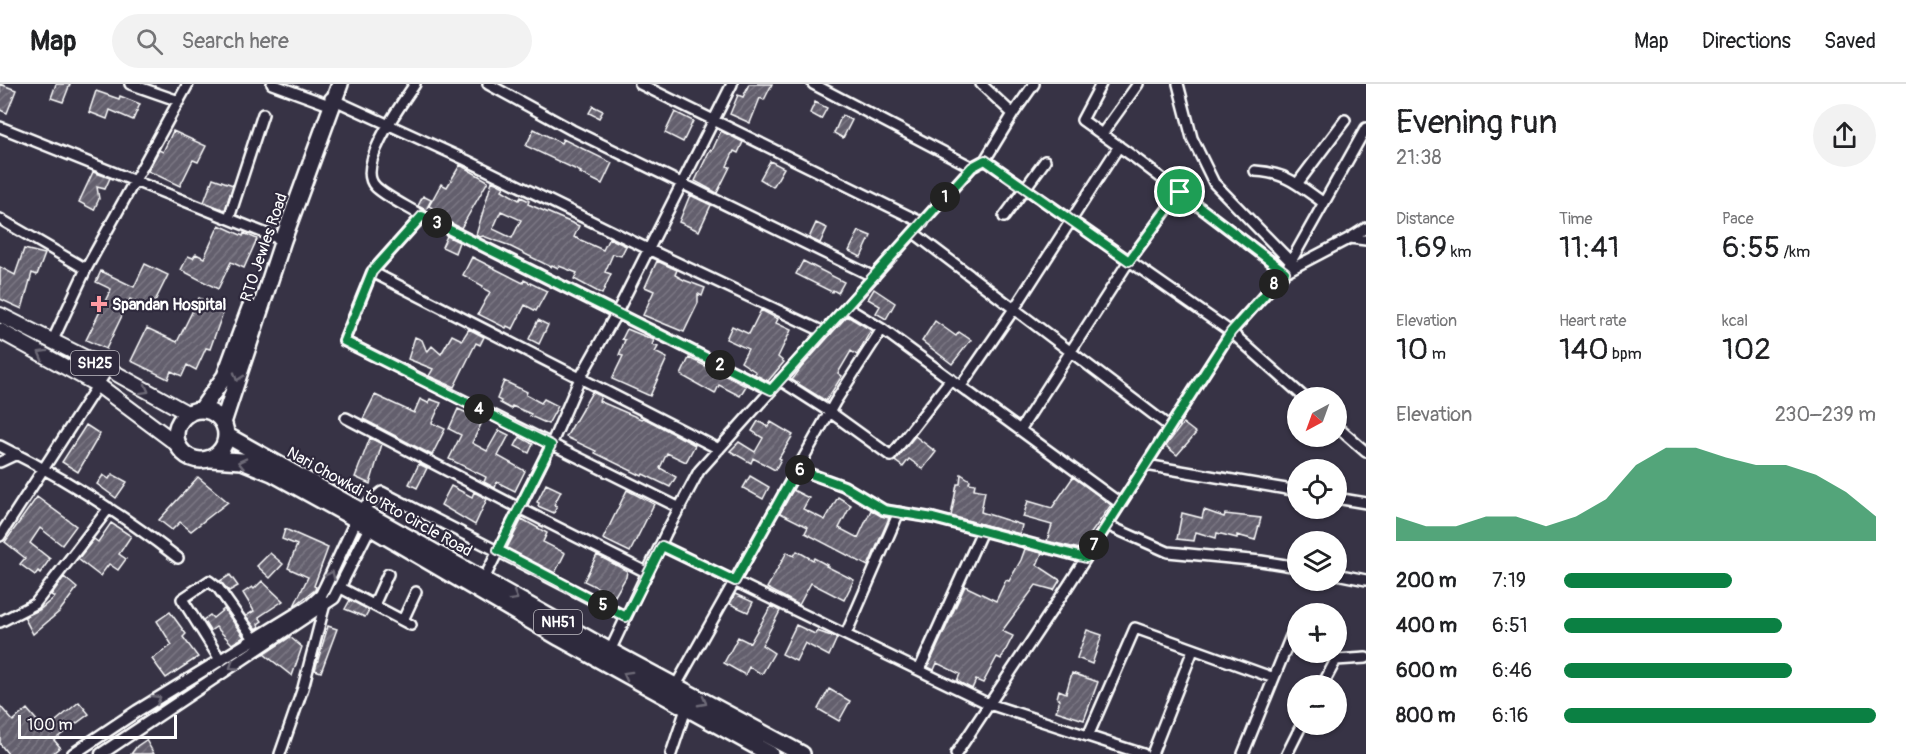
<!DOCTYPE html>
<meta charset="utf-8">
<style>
:root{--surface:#fff;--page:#f2f2f2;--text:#202124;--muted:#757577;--line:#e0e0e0;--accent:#0b8043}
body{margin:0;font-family:Pangolin,sans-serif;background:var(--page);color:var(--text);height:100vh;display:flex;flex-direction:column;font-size:22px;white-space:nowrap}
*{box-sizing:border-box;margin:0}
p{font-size:20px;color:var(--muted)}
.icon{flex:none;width:33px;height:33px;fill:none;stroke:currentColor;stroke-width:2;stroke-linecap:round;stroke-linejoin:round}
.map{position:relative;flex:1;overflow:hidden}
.sheet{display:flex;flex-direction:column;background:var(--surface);width:540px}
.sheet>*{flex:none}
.needle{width:39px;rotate:221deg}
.tools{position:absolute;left:1287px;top:303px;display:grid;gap:12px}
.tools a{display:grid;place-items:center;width:60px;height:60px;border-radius:50%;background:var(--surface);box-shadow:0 2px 4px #0004;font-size:30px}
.scale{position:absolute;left:18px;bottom:15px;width:159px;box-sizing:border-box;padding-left:6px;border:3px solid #fff;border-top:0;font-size:16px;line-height:21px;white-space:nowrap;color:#fff;-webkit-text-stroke:4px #2f2a3d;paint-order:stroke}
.pin{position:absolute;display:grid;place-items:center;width:51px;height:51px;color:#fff;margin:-26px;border:3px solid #fff;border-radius:50%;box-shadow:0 2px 6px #0007}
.km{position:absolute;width:30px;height:30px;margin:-15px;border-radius:50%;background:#222;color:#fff;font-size:16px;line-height:30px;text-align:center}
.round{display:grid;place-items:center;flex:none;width:63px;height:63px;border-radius:32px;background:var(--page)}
.headline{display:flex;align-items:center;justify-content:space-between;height:102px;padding:0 30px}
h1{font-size:33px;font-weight:600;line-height:45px}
.figures{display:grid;grid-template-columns:repeat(3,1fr);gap:9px;height:102px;padding:6px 30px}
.figures div{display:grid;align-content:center}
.figures b{font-size:30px;font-weight:600}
.figures small{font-size:16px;font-weight:400}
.figures p{font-size:16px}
.chart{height:168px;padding:12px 30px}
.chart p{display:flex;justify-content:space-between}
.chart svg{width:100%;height:108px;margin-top:6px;fill:var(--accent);opacity:.7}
ul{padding:0 30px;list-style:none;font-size:20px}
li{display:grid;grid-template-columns:96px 72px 1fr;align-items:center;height:45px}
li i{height:15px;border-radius:8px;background:var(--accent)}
header{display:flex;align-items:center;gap:36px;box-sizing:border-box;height:84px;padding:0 30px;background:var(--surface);border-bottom:2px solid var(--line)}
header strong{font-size:28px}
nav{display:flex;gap:33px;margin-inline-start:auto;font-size:21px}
.search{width:420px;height:54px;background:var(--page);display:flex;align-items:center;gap:15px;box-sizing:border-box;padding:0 21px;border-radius:33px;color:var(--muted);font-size:22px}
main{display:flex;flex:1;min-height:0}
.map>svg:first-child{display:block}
.building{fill:url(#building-hatch);stroke:#fff;stroke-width:1.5;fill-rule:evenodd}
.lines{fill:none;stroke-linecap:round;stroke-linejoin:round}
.minor-casing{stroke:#fff;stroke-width:14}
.tertiary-casing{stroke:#fff;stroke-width:15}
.primary-casing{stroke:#fff;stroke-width:18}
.trunk-casing{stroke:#fff;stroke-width:20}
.minor{stroke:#2f2a3d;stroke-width:9}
.tertiary{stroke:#2f2a3d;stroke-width:10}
.primary{stroke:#2f2a3d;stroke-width:14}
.trunk{stroke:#2f2a3d;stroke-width:15}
.oneway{stroke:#6d6a77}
.route-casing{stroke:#fff;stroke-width:12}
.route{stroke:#0b8043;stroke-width:8}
.poi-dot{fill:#ff9aa2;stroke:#2f2a3d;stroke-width:2}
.labels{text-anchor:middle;stroke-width:4.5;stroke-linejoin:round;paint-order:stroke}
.shield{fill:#2f2a3d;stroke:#c1bfc5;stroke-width:1.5}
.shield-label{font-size:15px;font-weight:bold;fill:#fff}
.street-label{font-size:16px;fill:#fff;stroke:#2f2a3d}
.poi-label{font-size:16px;font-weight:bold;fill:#fff;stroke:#2f2a3d;text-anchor:start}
</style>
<header>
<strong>Map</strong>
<div class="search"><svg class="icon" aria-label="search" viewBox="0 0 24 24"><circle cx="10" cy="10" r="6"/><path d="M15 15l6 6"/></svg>Search here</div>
<nav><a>Map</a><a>Directions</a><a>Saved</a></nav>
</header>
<main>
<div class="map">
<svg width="1366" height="670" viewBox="0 0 1366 670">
<defs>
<pattern id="building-hatch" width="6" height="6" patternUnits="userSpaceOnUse" patternTransform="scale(1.5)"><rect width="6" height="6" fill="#635f6d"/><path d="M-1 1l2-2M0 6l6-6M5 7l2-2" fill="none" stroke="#7a7783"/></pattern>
</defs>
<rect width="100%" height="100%" fill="#373345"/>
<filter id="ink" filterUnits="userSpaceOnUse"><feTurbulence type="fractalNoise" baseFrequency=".0167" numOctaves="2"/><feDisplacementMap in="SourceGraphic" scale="12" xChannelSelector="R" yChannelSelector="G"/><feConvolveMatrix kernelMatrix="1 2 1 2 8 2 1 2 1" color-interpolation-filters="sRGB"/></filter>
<g filter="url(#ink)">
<!-- building -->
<path class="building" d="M0,0L16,6L7,29L0,26Z
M56,0H70L63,18L51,14Z
M749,0H772L764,16L760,14L750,39L730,30L738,11L743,13Z
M96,7L119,15L120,12L140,20L133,36L110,26L107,35L89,28Z
M815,18L827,24L821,35L810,29Z
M593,22L603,27L599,34L589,29Z
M675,28L693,37L683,58L665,49Z
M842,31L852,36L843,54L834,49Z
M534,45L561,59L563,55L612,79L602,100L580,89L581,88L526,62Z
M173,47L206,62L198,78L193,76L180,102L148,87L159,66L163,68Z
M721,47L743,58L738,69L734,67L727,82L730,83L717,109L695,97L710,66L712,67Z
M770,77L784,84L773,103L760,95Z
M460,81L488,97L461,144L443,135L445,131L429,122L441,100L447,103Z
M93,88L110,94L105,105L97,103L99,115L94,126L79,118Z
M213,94L233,101L225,126L204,118Z
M492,97L504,103L502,106L519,116L521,113L529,117L528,120L579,142L574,153L603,166L609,154L626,162L621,172L613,170L605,188L611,190L602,210L574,195L577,189L559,182L558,184L552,181L551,183L505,160L483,152L480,153L476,151ZM501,127L521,136L512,154L493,145Z
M690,111L711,121L699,147L679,138Z
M423,112L431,116L426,126L418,122Z
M816,139L827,144L820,159L809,154Z
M219,141L243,152L244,149L257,155L244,184L231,178L218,205L181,186L188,172L193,174L196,170L204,174Z
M859,147L871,152L861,173L849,167Z
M447,152L459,158L455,169L442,163Z
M24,165L45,170L37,191L32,189L22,225L0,215V183L15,191Z
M472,173L523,199L524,196L547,207L536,227L525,221L513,245L507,242L506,244L478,230L490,208L482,204L483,202L463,191Z
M657,177L677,186L675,191L684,196L705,204L702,212L698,210V219L684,248L643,231L654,207L645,203Z
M803,177L844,198L838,209L833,206L832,208L796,190Z
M145,180L168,191L151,225L130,215L106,265L86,256L111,205L96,198L101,187L134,203Z
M874,205L895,219L886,235L876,229L880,222L868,215Z
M199,214L224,226L210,265L206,264L196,286L187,281L182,292L171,287L168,295L131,277L147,244L177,258Z
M761,226L778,235L776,239L791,246L778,273L784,278L768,297L754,290L756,288L741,278L748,265L726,255L732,242L749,250Z
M847,232L871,246L857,271L851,267L838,289L842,292L826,317L792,296L801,284Z
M538,236L548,241L539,260L529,255Z
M935,237L956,252L959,248L971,256L952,280L922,257Z
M469,245L484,253L480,261L476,259L454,303L429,292L433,285L408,275L415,253L422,256L427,268L432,262L441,270L452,251L462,256Z
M627,245L654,256L652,261L658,263L655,268L667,274L650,312L612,295L623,272L619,271L625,256L622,255Z
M689,274L746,302L740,312L719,301L715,310L681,291Z
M504,297L527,308L526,311L541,319L544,315L558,322L548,340L530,332L531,330L512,322L511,325L500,319L501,317L497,315Z
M592,308L601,312L599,317L641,335L644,334L695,361L686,378L667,369L660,384L676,393L670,403L643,390L642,392L595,369L596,367L566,353Z
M375,311L414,329L420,315L428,319L430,315L441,319L432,339L445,345L432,371L363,335Z
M458,325L483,336L472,359L487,367L499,346L509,351L498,372L525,387L515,407L497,398L495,404L484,398L486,393L449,375L461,351L449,345Z
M758,337L768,343L771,338L793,351L779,374L781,375L775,386L753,374L751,379L730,367L739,358L755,368L763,354L752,347Z
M1183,339L1196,349L1177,371L1166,362Z
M86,341L100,350L78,388L62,378Z
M915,352L936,368L923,385L909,375L903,383L895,377Z
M520,353L533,360L529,369L515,362Z
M370,354L382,360L370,400L355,393Z
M419,380L427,384L417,404L409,400Z
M112,390L127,398L116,414L97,400L103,391L109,395Z
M961,390L970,396L969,399L975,400L974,405L985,407L981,428L1022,441L1020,450L951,432L957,400H960Z
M750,392L769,403L763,415L743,404Z
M198,393L228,418L191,447L180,438L172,446L159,436Z
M1073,393L1111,421L1080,465L1047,457L1052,441L1023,433L1028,417L1052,424Z
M546,400L561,407L554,421L557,422L554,429L538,422L539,419L537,418Z
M451,402L472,413L474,408L487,415L475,441L441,421Z
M627,406L654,420L630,468L603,455Z
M793,406L809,414L803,425L825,436L838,413L851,421L839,444L858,454L871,426L881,432L889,434L868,482L805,449L808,443L780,429Z
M37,413L76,442L62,461L40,444L30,459L50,475L40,489L38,487L35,491L20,480L25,474L5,458Z
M1204,426L1224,433L1225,430L1261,434L1255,456L1237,451V454L1217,449L1216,454L1196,448L1194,457L1177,455L1182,429L1202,434Z
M522,435L547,449L543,458L565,469L555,489L507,464Z
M111,439L131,452L119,470L126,475L118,486L109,480L100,492L78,475L94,455L98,458Z
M285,445L328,464L314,502L316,503L315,506L294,522L308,493L288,484L297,461L282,455Z
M1025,465L1042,469L1037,481L1060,496L1054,506L1036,501L1002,547L1013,552L1001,575L997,573L983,599L976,596L972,605L957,597L960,590L937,579L934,586L928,583L965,502L996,517L1006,496L1009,497L1021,476Z
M797,467L813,476L814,474L827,481L826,482L854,496L844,516L811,499L799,521L767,504L787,468L794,472Z
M270,469L283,480L270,494L257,482Z
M597,471L627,487L626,493L615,512L584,497Z
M230,491L238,502L229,507L220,497Z
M64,493L77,504L59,528L33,550L24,533L39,526L55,513L51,511Z
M262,497L283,517L259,533L262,537L258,540L260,543L256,545L246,532L254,527L243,509L252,503L254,505Z
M735,510L753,518L748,528L730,520Z
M350,516L369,526L365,533L345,525Z
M771,522L780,527L762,561L774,569L762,590L749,583L745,591L724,579L738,553L750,559Z
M224,525L244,553L232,560L216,543L210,547L203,536L210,531L213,534Z
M170,528L186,550L183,553L198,573L166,594L152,575L172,561L157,537Z
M796,541L815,550L817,547L837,554L829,572L805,559L796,577L782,570Z
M328,542L337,545L321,588L315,586Z
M1087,546L1102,551L1092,580L1077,574Z
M290,553L302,563L292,592L264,570Z
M1072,589L1098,598L1084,636L1056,627L1060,616L1057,614L1059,606L1066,609Z
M829,605L850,617L839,637L818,625Z
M79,618L89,630L54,656L60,663L52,670H8L0,660V622L13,637L27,625L45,646Z
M146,656L154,670H131L137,662Z"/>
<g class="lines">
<defs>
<path id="minor" d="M130,0L179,17
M272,0L332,22
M415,0C403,18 355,82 375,102C384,112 410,124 422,132
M488,0L572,46L874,193
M640,0L923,139
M981,0L1013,30L985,76
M1101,0L1082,36L1131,71L1285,188L1366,44
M1178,0L1192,54L1214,99L1291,178
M330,14L466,76L648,165L824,248
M1013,30L1034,0
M0,43L277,154
M1102,50L1138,0
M1255,87C1288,89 1298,101 1324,119
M1297,100L1345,36
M1004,133L1045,77
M229,134L263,30
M0,135L86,185
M914,149L1170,343
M1350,154L1366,144
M372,188L422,132L771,306
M882,245L1121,420
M52,258L86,185L188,0
M780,296L830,328L891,372L951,295
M961,302L1014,225L1119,62
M1305,314L1231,248L1285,188L1350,154L1366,156
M346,334L519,424L648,489
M1336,342L1366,368
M1020,346L1129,177L1180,108
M0,362C63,393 122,430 178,474
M0,378L17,370
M1146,381L1298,407
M797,385L844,402L884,426L933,434L1086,474
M1336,414L1366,419
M680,424L344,257L372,188L719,365
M361,426L382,408L626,533
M1107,441L1168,468L1261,477L1298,483
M0,452L108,285
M662,462L989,620L1143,670
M1336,490L1366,496
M482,499L551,361L580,294L616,230L732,0
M339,503L411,541
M374,521L388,490
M403,536L416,508
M0,538L35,520L109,424
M846,550L899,428
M608,571L666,449L699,387L972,83L813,0
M221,577L182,515L209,497L218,504L257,559
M919,586L982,447
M1322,602L1336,576L1366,574
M675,603L835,318L882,245L846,223
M1088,652L1135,544L1274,594
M280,670L303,604L322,531L325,520L323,516
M671,670L686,625
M956,670L1068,502L1231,248L985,76L972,83
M1152,670L1193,566
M1243,670L1291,552
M1287,670L1302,640"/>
<path id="tertiary" d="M73,670L137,627L310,521L321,511L325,503L359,430
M101,670L334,514L372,439"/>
<path id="primary" d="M0,231L108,285L189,330
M0,247L98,301L177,360"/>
<path id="trunk" d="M176 351a25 25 0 1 1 50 0a25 25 0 1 1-50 0Z
M201,326L225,292L250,224
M223,339L283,156L340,0
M226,351L610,567L802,670
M211,375L242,377L272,389L370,443L560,554L770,670"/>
</defs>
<!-- minor casing -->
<use href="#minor" class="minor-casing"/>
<!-- tertiary casing -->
<use href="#tertiary" class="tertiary-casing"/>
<!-- primary casing -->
<use href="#primary" class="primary-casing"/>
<!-- trunk casing -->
<use href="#trunk" class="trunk-casing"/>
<!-- minor -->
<use href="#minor" class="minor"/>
<!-- tertiary -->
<use href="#tertiary" class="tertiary"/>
<!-- primary -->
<use href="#primary" class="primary"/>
<!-- trunk -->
<use href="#trunk" class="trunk"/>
</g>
<!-- one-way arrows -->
<defs><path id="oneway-chevron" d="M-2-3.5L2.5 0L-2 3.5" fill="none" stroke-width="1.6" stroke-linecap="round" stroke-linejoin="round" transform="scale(1.5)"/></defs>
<g class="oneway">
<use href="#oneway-chevron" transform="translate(42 270) rotate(-151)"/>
<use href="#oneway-chevron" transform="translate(238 293) rotate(108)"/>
<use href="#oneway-chevron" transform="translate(145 306) rotate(29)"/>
<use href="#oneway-chevron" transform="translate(242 379) rotate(-167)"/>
<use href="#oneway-chevron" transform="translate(331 491) rotate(-66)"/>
<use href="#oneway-chevron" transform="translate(514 513) rotate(29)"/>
<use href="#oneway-chevron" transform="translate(233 582) rotate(146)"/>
<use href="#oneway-chevron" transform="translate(627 591) rotate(-151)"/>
<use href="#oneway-chevron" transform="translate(157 615) rotate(-31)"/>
<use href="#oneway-chevron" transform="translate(703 618) rotate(28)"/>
</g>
</g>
<g class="lines" filter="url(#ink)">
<defs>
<path id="route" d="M985,76L1129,177L1180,108L1285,188L1231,248L1086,474L933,434L884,426L844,402L797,385L735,497L662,462L626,533L498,466L551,361L344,257L372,188L422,132L771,306L972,83Z"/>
</defs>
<!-- route casing -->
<use href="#route" class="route-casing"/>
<!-- route -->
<use href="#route" class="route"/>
</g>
<!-- markers -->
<path class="poi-dot" d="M96 211h6v6h6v6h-6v6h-6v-6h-6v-6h6z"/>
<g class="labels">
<!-- shield labels -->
<g class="shield">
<rect x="71" y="267" width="48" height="24" rx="4.5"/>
<rect x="534" y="526" width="48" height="24" rx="4.5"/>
</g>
<g class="shield-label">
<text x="95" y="284">SH25</text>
<text x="558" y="543">NH51</text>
</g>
<!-- street labels -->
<g class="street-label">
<text transform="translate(263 163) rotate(-71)" y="6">RTO Jewles Road</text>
<text transform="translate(380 417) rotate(29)" y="6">Nari Chowkdi to Rto Circle Road</text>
</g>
<!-- poi labels -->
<g class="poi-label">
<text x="112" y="226">Spandan Hospital</text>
</g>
</g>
</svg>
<div class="tools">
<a><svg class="needle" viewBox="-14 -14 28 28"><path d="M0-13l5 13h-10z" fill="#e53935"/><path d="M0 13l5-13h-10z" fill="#757577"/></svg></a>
<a><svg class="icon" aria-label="locate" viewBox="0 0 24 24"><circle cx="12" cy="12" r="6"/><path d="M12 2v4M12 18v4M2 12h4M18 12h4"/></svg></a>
<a><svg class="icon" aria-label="layers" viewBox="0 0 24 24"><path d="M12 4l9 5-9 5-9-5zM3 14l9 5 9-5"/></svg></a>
<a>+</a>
<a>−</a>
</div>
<div class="scale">100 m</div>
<div class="pin" style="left:1180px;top:108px;background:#1e9e55"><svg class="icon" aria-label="arrive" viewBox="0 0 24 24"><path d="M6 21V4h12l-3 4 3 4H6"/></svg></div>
<b class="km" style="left:945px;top:113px">1</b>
<b class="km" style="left:720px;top:281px">2</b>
<b class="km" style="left:437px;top:139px">3</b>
<b class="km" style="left:479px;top:325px">4</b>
<b class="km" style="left:603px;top:521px">5</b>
<b class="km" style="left:800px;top:386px">6</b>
<b class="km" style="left:1094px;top:461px">7</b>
<b class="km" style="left:1274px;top:200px">8</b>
</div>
<section class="sheet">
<div class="headline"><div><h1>Evening run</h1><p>21:38</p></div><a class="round"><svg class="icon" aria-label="share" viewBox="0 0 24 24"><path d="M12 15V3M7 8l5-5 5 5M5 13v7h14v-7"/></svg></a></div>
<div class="figures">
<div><p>Distance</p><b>1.69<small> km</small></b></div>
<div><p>Time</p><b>11:41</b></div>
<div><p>Pace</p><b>6:55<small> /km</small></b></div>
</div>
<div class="figures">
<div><p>Elevation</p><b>10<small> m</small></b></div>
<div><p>Heart rate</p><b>140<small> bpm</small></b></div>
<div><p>kcal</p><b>102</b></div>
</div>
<div class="chart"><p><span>Elevation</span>230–239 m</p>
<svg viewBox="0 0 160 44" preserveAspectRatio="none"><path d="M0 44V34L10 38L20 38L30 34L40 34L50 38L60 34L70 27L80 13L90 6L100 6L110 10L120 13L130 13L140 17L150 24L160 34V44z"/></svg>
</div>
<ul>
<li><b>200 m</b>7:19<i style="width:54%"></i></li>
<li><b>400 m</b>6:51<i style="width:70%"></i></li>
<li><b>600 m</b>6:46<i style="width:73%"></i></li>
<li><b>800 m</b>6:16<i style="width:100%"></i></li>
</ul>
</section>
</main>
